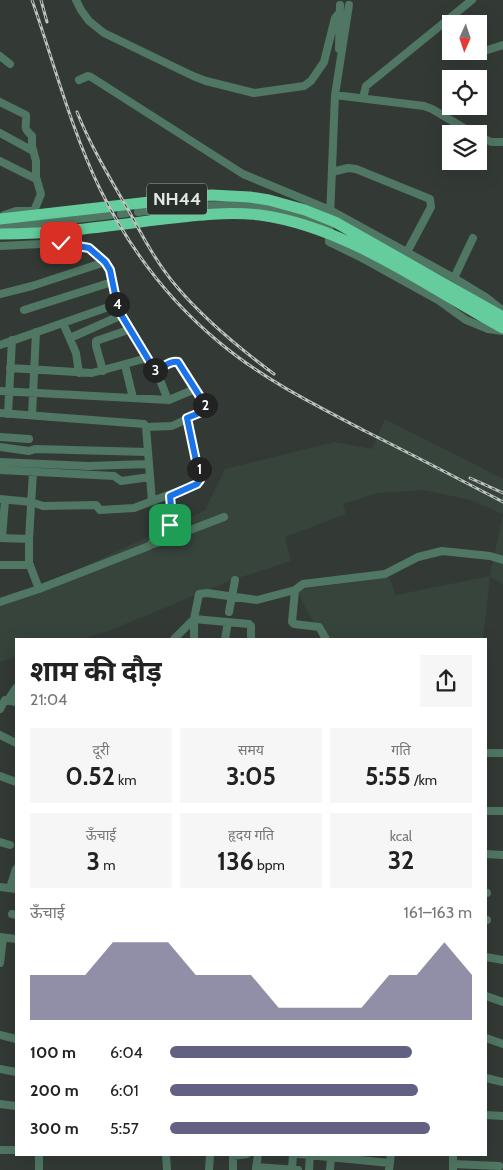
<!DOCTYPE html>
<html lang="hi">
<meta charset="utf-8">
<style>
:root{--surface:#fff;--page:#f6f6f6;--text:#222;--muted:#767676;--accent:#636183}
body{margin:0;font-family:Cabin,"Noto Sans Devanagari",sans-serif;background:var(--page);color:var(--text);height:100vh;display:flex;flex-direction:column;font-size:19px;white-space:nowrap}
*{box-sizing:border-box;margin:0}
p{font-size:16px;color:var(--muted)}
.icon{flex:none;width:28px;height:28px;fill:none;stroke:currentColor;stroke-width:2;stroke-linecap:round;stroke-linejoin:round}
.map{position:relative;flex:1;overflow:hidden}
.sheet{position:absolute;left:15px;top:638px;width:472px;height:518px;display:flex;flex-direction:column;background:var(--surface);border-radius:0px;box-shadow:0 5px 20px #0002}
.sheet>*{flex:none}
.needle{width:32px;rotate:183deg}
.tools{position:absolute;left:442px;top:15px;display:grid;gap:10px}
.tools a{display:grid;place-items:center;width:45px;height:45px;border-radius:0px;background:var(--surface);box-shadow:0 5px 20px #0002;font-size:25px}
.pin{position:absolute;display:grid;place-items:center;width:42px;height:42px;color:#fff;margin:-21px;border-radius:10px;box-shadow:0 2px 8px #0006}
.km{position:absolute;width:25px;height:25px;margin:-12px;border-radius:50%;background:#222;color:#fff;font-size:14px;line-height:25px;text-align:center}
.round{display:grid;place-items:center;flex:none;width:52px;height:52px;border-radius:0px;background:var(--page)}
.head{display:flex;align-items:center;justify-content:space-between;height:85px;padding:0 15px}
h1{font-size:28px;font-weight:700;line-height:38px}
.stats{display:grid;grid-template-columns:repeat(3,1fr);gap:8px;height:85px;padding:5px 15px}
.stats div{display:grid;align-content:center;border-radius:0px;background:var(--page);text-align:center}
.stats b{font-size:25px;font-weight:700}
.stats small{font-size:14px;font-weight:400}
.stats p{font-size:14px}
.chart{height:140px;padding:10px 15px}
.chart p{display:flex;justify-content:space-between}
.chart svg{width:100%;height:90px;margin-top:5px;fill:var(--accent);opacity:.7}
ul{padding:0 15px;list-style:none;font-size:16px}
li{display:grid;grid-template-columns:80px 60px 1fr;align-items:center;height:38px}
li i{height:12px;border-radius:6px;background:var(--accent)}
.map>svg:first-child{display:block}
.built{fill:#36443c}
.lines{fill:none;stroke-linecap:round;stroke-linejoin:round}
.minor{stroke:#507763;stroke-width:8}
.highway{stroke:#64cc9d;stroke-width:11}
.rail-casing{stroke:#bdc3c0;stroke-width:3}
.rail{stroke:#29302c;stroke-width:1;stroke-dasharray:4;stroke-linecap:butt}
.route-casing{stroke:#fff;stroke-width:10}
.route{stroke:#1a73e8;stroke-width:6}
.labels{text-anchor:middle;stroke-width:4;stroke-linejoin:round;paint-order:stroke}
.shield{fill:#29302c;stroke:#aab0ad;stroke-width:1}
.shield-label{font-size:18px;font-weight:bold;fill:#e2e7e4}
</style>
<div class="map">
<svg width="503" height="1170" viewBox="0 0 503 1170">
<rect width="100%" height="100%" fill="#333a36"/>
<!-- built -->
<path class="built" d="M385,419L503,479V584L490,577L483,639H323L296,590L389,577L396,595L490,576L503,514L471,500L423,490L377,493L343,504L346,514L285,537L291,561L232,580L106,632L82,639H16V657L0,662V606L205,510L225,469L335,442L372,449Z"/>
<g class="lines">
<!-- minor -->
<path class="minor" d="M76,0L81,10L89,21L104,33L193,76L206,81L254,93L304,86L311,81L324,62L335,18L340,12
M349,5L335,95L329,242L362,258L438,300L466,320L488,329L503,331
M339,49L340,5
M475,51L481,52L503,45
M0,56L10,64
M79,80L88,76L91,77L243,174L330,210L454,278L487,298L503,311
M335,95L424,106L432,109L474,134
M363,98L366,86L472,0
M0,102L26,115C27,127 22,127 32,136V146L36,161V177L41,194L34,211H16L4,215
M0,133L33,151
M479,136L491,142H503
M0,161L36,179
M332,172L348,168L356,169L430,199L431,207L407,252
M138,212C183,207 236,200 281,210C297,214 313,221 329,226
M121,214L127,213
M0,226L26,225L111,215
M0,246L61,243L85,246L92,249L105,262L110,270L117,304L122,315L154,369C163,370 168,361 178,362L206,407L204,411L172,426L146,427
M454,278L473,238
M0,294L32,286L105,262
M24,310L112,282
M63,323L76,353L79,373
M70,338L122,315
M0,345L117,304
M125,365L133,398
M10,368L92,373L147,358
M156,370L168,400
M103,371L96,346V341L131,329
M0,391L169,400L195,389
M0,413L144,424L146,427L152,501
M8,414L12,340
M32,415L36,332
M0,437L29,439
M0,447L29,451L35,449L147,452
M0,462L88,466L148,464
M0,470L114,476L121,481L150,477
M0,499L31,502L43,506L96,505L100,510L134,508L197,484L200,480V475L187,418
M0,538L29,539L33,472
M2,538L5,500
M29,539V563L39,589
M154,544L224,517
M0,565H30
M0,602L39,589L149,546L171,523L169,496
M229,612L235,580
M174,639L194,619L249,624L251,626V639
M194,639V619L199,594L207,593L257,600L295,590
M225,639L228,622
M326,639L319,627L294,624L292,622L295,590L303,584L385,574L418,557L442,551L490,556L503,560
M8,700L16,688
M0,709L5,700L16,702
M0,735L16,743
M486,753H503
M0,776L16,782
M486,811H503
M0,842L10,845
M486,854L503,855
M0,887L16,889
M10,888L16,869
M486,893H487
M12,914L16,915
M486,920H487
M0,937L16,939
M486,957L503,960
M0,963L3,938
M486,996L503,1002
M0,1035L16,1039
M486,1038L503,1044
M0,1069L16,1072
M486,1078L503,1082
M0,1104L16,1106
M486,1115L503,1116
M0,1150H16
M166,1154L167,1170
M298,1154L390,1163
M453,1164L499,1166
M256,1167L298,1170
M39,1170V1154
M209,1170L210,1154
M233,1170V1156L247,1154
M256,1170L258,1154
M292,1170L293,1154
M309,1170L310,1154
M330,1170L331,1157
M389,1170L391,1154
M453,1170V1154"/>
<!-- highway -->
<path class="highway" d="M0,219L211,195L250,197L269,200L305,210L335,222L503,317
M0,234C52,234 103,227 155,220C190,216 225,211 260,215C348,227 427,287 503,328"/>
<defs>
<path id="rail" d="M32,0C54,63 71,129 100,189C129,248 169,301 220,343C263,379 315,405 365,431C411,454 457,478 503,502
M41,0L47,22
M77,112C91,147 111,180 130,213C144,239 158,265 177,287C205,320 239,348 274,374
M470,478L503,493"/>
</defs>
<!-- rail casing -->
<use href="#rail" class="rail-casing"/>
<!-- rail -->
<use href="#rail" class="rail"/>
</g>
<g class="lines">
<defs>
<path id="route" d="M61,243L89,248L105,262L110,270L117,304L122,316L154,369C163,370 168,360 178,362L206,406L204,411L187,418L200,480L197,484L170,496L172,517L170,525"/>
</defs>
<!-- route casing -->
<use href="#route" class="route-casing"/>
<!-- route -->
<use href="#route" class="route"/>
</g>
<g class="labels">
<!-- shield labels -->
<rect class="shield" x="147" y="183.5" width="60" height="31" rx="4"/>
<g class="shield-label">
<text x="177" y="205">NH44</text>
</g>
</g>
</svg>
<div class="tools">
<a><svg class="needle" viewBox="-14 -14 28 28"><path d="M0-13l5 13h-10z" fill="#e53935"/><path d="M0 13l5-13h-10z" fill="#767676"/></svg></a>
<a><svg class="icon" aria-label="locate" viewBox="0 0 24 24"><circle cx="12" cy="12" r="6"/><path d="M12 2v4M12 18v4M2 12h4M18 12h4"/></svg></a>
<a><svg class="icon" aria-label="layers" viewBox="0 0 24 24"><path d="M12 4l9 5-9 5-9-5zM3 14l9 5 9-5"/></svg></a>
</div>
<div class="pin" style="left:170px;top:525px;background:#1e9e55"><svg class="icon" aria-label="arrive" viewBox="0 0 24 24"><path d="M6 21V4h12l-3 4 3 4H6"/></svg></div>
<div class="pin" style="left:61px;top:243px;background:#d93025"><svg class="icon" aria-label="check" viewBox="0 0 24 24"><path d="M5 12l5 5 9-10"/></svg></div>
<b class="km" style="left:199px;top:469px">1</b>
<b class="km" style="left:205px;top:405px">2</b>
<b class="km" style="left:155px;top:370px">3</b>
<b class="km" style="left:117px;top:304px">4</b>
<section class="sheet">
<div class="head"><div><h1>शाम की दौड़</h1><p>21:04</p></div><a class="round"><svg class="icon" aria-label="share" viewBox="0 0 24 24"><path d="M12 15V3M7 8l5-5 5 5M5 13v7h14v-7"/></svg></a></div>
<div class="stats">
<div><p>दूरी</p><b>0.52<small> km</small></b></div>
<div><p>समय</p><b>3:05</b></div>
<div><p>गति</p><b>5:55<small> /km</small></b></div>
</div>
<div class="stats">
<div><p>ऊँचाई</p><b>3<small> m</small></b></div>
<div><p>हृदय गति</p><b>136<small> bpm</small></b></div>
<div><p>kcal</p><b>32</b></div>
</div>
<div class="chart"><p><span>ऊँचाई</span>161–163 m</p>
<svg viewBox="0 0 160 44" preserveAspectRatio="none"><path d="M0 44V22L10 22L20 22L30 6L40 6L50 6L60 22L70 22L80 22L90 38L100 38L110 38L120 38L130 22L140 22L150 6L160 22V44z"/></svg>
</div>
<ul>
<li><b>100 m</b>6:04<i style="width:80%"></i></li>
<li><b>200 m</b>6:01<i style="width:82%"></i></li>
<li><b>300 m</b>5:57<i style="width:86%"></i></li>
</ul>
</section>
</div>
